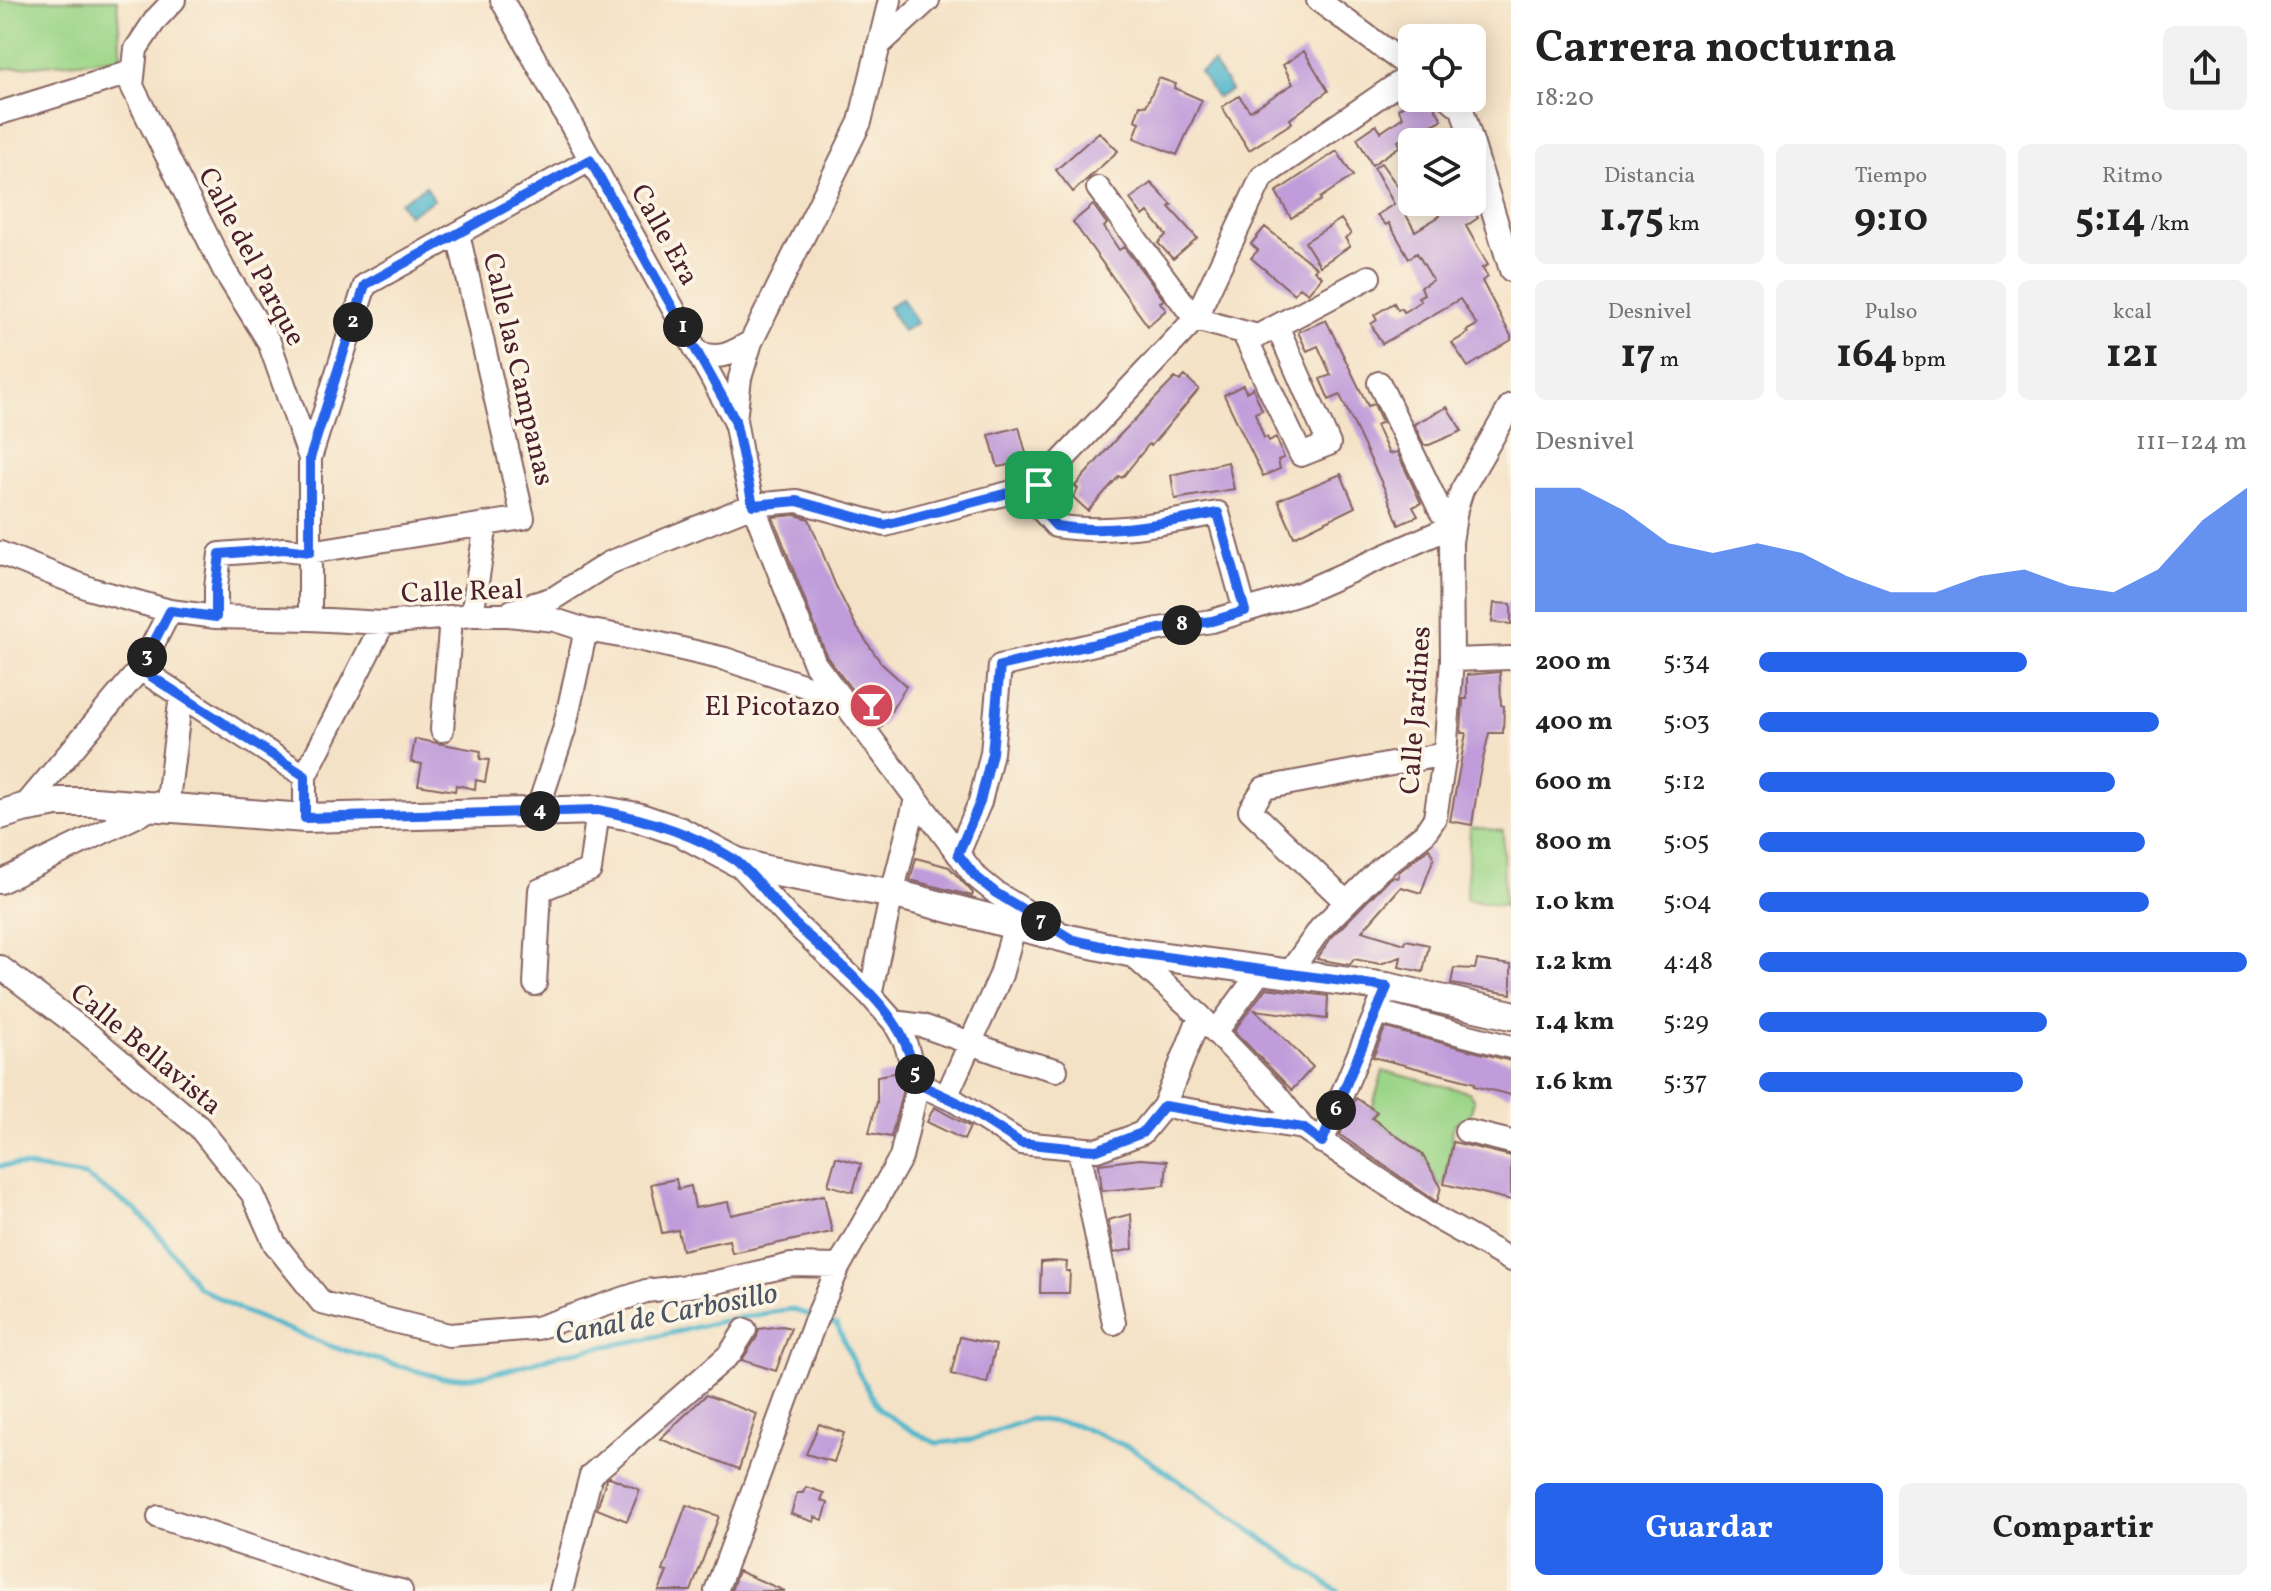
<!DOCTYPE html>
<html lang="es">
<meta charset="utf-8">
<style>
:root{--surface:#fff;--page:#f2f2f2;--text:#222;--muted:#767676;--accent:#2563eb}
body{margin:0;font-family:Vollkorn,serif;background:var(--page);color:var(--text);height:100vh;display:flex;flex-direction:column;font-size:30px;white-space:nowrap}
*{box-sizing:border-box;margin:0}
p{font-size:26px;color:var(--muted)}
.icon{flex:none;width:44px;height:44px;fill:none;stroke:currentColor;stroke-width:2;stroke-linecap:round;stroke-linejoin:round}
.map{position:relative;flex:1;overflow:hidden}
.drawer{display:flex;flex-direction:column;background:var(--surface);width:760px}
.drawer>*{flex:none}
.tools{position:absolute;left:1398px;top:24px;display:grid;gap:16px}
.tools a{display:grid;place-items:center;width:88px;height:88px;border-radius:12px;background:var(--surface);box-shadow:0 4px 20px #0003;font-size:40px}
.pin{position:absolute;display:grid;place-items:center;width:68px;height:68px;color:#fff;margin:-34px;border-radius:16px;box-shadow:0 4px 12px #0006}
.km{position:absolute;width:40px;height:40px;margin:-20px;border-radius:50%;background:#222;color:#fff;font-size:22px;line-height:40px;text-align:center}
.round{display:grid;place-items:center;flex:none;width:84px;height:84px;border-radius:12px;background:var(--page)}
.summary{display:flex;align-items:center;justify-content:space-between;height:136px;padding:0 24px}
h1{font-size:44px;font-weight:700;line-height:60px}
.figures{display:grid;grid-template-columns:repeat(3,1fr);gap:12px;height:136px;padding:8px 24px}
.figures div{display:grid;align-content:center;border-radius:12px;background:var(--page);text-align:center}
.figures b{font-size:40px;font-weight:700}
.figures small{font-size:22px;font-weight:400}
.figures p{font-size:22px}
.chart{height:224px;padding:16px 24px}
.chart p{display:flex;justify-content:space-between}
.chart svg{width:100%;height:144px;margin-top:8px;fill:var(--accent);opacity:.7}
.button{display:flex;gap:16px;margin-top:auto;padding:16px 24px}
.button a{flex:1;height:92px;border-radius:12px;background:var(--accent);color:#fff;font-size:32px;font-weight:700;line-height:92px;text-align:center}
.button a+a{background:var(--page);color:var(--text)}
ul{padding:0 24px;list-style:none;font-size:26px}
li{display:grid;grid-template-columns:128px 96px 1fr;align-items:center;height:60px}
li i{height:20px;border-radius:10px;background:var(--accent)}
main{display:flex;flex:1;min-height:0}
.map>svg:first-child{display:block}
.green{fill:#9cd588;stroke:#737a5a;stroke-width:2}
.water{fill:#4db6cb;stroke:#4c6a7b;stroke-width:2}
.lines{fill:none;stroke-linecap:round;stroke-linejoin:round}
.stream{stroke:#4db6cb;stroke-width:5}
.building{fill:#c09cda}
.minor-casing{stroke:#866361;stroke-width:26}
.major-casing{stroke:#866361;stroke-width:32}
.minor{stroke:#fff;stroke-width:22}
.major{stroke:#fff;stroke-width:28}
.route-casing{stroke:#fff;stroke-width:16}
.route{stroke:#2563eb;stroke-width:10}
.labels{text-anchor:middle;stroke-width:7;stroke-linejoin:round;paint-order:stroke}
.street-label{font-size:28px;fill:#4a1f2b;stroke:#fcf5e5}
.poi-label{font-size:28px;fill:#4a1f2b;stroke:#fcf5e5;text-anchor:end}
.water-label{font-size:30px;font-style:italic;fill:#4b5463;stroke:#fcf5e5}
</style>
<main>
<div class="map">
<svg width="1511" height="1591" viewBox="0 0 1511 1591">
<rect width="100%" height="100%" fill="#fcf5e5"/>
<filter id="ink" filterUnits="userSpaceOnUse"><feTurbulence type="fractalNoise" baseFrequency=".0125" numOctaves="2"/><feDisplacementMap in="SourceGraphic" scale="16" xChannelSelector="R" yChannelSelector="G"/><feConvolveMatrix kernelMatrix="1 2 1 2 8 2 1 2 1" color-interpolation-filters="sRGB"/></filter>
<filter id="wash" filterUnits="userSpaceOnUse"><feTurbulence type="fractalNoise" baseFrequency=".006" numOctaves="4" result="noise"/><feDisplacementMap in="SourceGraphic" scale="32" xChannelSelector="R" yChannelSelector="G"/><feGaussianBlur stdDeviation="1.8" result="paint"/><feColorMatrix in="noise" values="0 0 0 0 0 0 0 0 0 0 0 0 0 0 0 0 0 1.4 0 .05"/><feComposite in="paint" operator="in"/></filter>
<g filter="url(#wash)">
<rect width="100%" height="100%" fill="#f4e2c6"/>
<!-- green -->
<path class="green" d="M0,0H117L121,58L0,69Z
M1470,827L1503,831L1504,906L1466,900Z
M1383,1071L1469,1092L1474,1100L1469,1120L1455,1123L1451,1131L1453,1142L1444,1184L1441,1187L1422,1154L1373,1118L1377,1112L1372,1109Z"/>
<!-- water -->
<path class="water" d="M1213,63L1231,90L1217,98L1200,72Z
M426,186L434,200L408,215L400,202Z
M902,298L917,323L903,331L888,307Z"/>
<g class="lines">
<!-- stream -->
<path class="stream" d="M0,1166L16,1165L85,1176L137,1211L165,1242L197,1286L242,1311L333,1347L442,1378L472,1377L504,1371L562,1354L646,1339L722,1321L790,1309L813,1316
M822,1320L837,1325L858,1372L880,1410L909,1429L936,1443L971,1440L1030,1419L1074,1424L1133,1449L1338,1591"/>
</g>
<g id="blocks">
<!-- building -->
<path class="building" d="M1304,51L1328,91L1290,119L1292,123L1249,150L1222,107L1239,96L1250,111L1293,84L1283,65Z
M1159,78L1176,84L1174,88L1202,100L1177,155L1134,138L1140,122L1135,120L1140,105L1146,106Z
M1415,98H1420L1424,104L1431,100L1442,120L1398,141L1400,146L1372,165L1357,138L1376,125L1381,132L1403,117L1398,109Z
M1099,132L1118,151L1073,192L1056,170Z
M1337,151L1353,176L1320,198L1321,200L1291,218L1276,192Z
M1381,163L1406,198L1400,204L1415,231L1440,216L1435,209L1445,202H1468L1478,218L1466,226L1488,265L1482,268L1488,277L1482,281L1511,336V340L1468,367L1452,343L1468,333L1466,331L1477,325L1460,299L1382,344L1371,324L1377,320L1374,315L1394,303L1398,310L1401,308L1404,312L1421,301L1418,297L1424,294L1421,287L1433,280L1417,253L1409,258L1389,223L1386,225L1377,215L1394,204L1374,168Z
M1151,183L1172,205L1169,207L1197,238L1173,259L1158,243L1166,235L1148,212L1143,216L1130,199Z
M1093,205L1107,224L1104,227L1119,250L1124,247L1164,300L1160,302L1166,310L1148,326L1073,222Z
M1341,219L1351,234L1345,238L1350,246L1320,266L1305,242Z
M1265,227L1317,268L1314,270L1322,277L1308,293L1300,287L1294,294L1251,258L1258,250L1251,244Z
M1326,320L1368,406L1374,404L1382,422L1376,425L1389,454L1397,452L1421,503L1413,507L1418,516L1399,525L1385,490L1340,395L1329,400L1320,379L1331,375L1318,346L1307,351L1298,332Z
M1185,376L1199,389L1151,446L1149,444L1122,478L1119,476L1088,511L1073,497L1078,489L1075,486L1116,439L1175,378L1180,381Z
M1243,385L1246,392L1253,388L1262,410L1255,413L1264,438L1267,437L1269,441L1276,437L1284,458L1278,460L1280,469L1263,476L1224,395Z
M1447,407L1462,431L1429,445H1424L1414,424Z
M1019,427L1028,461L998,467L989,435Z
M1228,462L1234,489L1175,499L1171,475Z
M1341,474L1355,507L1294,537L1278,500Z
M796,515L809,519L835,584L856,626L881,663L906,686L881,728L827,657L773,517Z
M1494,603L1511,604V624L1492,622Z
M1500,672L1501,705L1504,706L1503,733H1489L1479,777L1472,825L1450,821L1466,733H1461L1463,699H1467V675Z
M415,739L481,751L480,759L489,760L485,782L476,780L475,789L456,785L455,791L418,785L422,764L411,762Z
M1429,848L1434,857L1421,893L1401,887L1362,931L1405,944L1406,940L1429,945L1423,972L1399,967L1401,957L1380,964L1354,959L1350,965L1317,959L1331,938L1388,880L1393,877L1398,878L1399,872Z
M916,858L949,867L973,893L972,896L910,880Z
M1477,960L1511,965V994L1451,984L1454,968L1475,969Z
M1266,988L1328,996L1327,1019L1255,1010L1313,1067L1292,1090L1234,1031Z
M1385,1028L1511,1061V1095L1474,1086L1475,1083L1373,1057Z
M900,1072L904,1085L891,1137L869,1133L877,1102V1076Z
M1356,1098L1377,1112L1372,1118L1422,1154L1441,1187L1437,1202L1340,1135Z
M934,1107L970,1127L964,1140L927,1122Z
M1453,1142L1511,1156V1200L1444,1184Z
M836,1157L861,1164L853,1192L828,1185Z
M1140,1159L1167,1161L1165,1185L1102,1191L1099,1164Z
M676,1179L678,1189L691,1186L695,1208L728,1202L731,1215L824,1195L832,1232L732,1253L729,1240L682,1250L678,1230L662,1233L651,1184Z
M1131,1214L1133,1249L1114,1253L1108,1220Z
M1054,1261L1067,1262L1066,1271H1070L1069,1293H1040L1041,1262Z
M782,1326L791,1328L776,1371L742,1360L757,1337L759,1329Z
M960,1337L996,1345L987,1383L951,1374Z
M706,1395L757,1414L739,1469L660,1439Z
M819,1424L844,1433L834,1462L806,1454Z
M610,1477L640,1490L627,1521L597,1509L606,1480Z
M806,1487L824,1493L821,1500L828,1503L823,1520L815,1517L814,1522L791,1514L797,1493H803Z
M686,1505L719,1516L691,1591H659L667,1572L663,1571Z
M738,1571L785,1591H731Z"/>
</g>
</g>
<g filter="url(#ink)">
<use href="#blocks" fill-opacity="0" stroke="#866361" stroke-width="2"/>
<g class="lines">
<defs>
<path id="minor" d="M174,0L156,19L136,49L132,86L224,270L269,342L310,458V619
M502,0L735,420
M890,0L860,122L751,342L740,378L735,420L743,465L753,505L815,664L975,876L996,893L1055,929
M1318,0L1412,69
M878,46L928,0
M1449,98L1462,109L1511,270
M0,113L113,78L132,70
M1098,188L1195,319L1258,336L1369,277
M1243,332L1301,455L1329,444L1277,326
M698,353C720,360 731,354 751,342
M1379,383L1441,512L1454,519
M310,458L365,285L590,160
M1039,485L1195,319L1262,177L1412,74
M1039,485L1040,508L1056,526C1110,535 1164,523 1218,513L1245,611
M0,553L91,589L170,611L216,617L310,619L383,623L472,615H508L555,620L586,630L643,640L725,659L841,698
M512,611L554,598L609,563L753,505L797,501L885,525L1039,485
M472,615L486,524
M216,617V587L220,554L284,549L310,552L523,518L458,234
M1452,660L1511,658
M140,669L305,776
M442,730L451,618
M23,808L140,669L170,611
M167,808L181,695
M537,811L564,730L586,630
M305,818V776L383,623
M958,854L980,802L992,753L1000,666L1159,629L1212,621L1299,594L1453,526
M0,882L155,807
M1346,902L1250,810L1264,788L1445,754
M1129,952L1200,1016L1275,1093L1303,1128L1435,1217L1511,1260
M0,967L86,1032L199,1127L252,1193L275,1244L322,1303L449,1335L537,1328L646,1291L712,1283L791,1265L839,1266
M1288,975L1320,929L1379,870L1425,833L1435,818L1445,754L1452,660L1451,542L1456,509L1462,490L1511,405
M535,984L540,890L590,870L598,810
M870,995L892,893L916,799
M1377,1012L1511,1047
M894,1022L923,1026L1015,1059L1056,1070
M1216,1032L1260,972
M918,1084L955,1101L1021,1143L1097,1150L1142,1133L1164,1106L1200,1016
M946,1097L1001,975L1015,924
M1164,1106L1303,1128
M1466,1131L1511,1142
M1322,1142L1387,987
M1079,1149L1114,1323
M159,1517L355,1581L401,1591
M561,1591L591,1475L730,1354L745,1330
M716,1591L814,1324L839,1266L901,1157L918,1084L905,1042L894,1022L870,995L789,918L737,862"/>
<path id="major" d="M0,815L23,808L57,802H94L305,818L598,810L637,817L681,832L737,862L766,870L899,895L1073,940L1129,952L1387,987L1511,1015"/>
</defs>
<!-- minor casing -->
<use href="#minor" class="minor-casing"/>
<!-- major casing -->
<use href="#major" class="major-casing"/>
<!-- minor -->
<use href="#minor" class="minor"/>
<!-- major -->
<use href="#major" class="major"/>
</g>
</g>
<g class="lines" filter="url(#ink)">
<defs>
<path id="route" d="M590,160L735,420L753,505L797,501L885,525L1039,485L1040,508L1056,526C1110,535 1164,523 1218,513L1245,611L1212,621L1159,629L1000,666L992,753L980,802L958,854L975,876L996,893L1073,940L1129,952L1387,987L1322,1142L1303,1128L1164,1106L1142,1133L1097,1150L1079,1149L1021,1143L955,1101L918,1084C914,1071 911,1056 905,1043C887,998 824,953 789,918C774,903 751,871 735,860C693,833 646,819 598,810L305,818V776L140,669L170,611L216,617V587L220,554L284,549L310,552V458L365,285Z"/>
</defs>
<!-- route casing -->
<use href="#route" class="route-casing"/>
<!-- route -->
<use href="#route" class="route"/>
</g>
<!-- icons -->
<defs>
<symbol id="bar-disc" viewBox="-11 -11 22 22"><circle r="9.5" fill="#d1495b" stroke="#fcf5e5"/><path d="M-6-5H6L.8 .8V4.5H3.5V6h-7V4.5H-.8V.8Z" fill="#fff"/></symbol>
</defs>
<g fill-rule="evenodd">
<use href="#bar-disc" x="846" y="680" width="51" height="51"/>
</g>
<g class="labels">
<!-- street labels -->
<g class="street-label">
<text transform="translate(666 234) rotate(61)" y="10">Calle Era</text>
<text transform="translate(253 256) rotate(62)" y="10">Calle del Parque</text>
<text transform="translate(520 369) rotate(77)" y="10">Calle las Campanas</text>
<text transform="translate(462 590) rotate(-2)" y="10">Calle Real</text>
<text transform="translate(1414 710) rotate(-86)" y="10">Calle Jardines</text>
<text transform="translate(147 1048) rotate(40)" y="10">Calle Bellavista</text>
</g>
<!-- poi labels -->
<g class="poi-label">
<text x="840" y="715">El Picotazo</text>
</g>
<!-- water labels -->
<g class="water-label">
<text transform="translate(666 1313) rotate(-11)" y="10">Canal de Carbosillo</text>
</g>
</g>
</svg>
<div class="tools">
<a><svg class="icon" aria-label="locate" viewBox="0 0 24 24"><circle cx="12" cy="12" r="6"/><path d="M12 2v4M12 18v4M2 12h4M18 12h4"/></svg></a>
<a><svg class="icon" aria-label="layers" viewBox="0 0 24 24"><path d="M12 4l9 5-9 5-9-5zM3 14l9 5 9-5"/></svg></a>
</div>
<div class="pin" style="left:1039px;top:485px;background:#1e9e55"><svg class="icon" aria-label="arrive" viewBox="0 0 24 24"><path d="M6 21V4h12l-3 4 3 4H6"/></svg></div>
<b class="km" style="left:683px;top:327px">1</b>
<b class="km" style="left:353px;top:322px">2</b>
<b class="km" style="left:147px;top:657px">3</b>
<b class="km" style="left:540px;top:811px">4</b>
<b class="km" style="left:915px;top:1074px">5</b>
<b class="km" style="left:1336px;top:1110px">6</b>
<b class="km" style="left:1041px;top:921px">7</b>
<b class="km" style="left:1182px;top:625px">8</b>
</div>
<section class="drawer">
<div class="summary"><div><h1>Carrera nocturna</h1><p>18:20</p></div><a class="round"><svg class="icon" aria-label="share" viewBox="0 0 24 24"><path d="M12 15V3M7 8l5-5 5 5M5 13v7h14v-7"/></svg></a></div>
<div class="figures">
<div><p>Distancia</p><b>1.75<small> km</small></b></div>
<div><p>Tiempo</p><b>9:10</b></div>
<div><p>Ritmo</p><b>5:14<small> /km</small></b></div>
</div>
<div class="figures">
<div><p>Desnivel</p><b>17<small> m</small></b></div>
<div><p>Pulso</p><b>164<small> bpm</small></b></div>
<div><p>kcal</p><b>121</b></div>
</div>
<div class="chart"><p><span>Desnivel</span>111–124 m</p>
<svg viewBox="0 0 160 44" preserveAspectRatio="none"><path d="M0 44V6L10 6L20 13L30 23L40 26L50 23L60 26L70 33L80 38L90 38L100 33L110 31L120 36L130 38L140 31L150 16L160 6V44z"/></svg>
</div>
<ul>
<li><b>200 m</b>5:34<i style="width:55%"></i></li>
<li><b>400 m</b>5:03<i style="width:82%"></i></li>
<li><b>600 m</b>5:12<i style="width:73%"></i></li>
<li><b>800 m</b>5:05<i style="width:79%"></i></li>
<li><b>1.0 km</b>5:04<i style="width:80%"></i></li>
<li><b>1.2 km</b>4:48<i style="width:100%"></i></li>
<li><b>1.4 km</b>5:29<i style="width:59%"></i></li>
<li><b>1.6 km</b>5:37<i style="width:54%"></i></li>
</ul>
<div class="button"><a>Guardar</a><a>Compartir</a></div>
</section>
</main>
